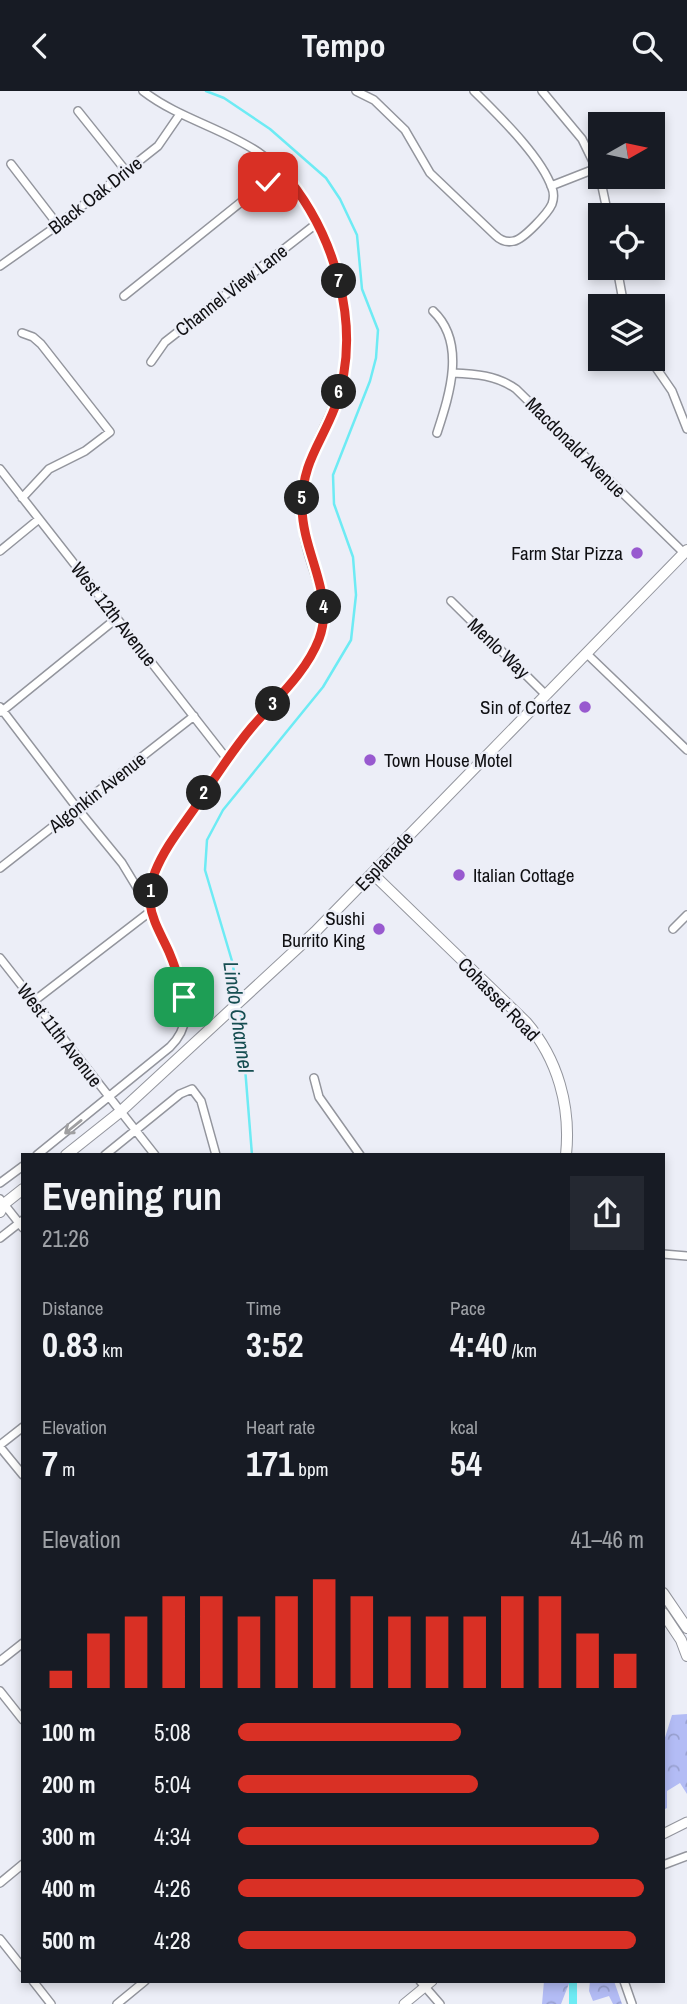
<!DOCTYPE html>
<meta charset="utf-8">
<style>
:root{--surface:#171b24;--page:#242831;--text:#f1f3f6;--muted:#9ea1a6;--accent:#d93025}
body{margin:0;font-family:"Archivo Narrow",sans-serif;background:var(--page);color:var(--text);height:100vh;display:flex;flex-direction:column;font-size:26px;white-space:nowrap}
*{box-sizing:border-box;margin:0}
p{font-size:23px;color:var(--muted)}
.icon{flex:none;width:38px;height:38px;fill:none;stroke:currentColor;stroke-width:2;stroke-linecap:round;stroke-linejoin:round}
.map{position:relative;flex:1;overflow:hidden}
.details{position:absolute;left:21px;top:1062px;width:644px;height:830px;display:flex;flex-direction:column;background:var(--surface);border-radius:0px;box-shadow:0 4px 10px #0003}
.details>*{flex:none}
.needle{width:46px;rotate:81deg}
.tools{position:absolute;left:588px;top:21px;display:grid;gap:14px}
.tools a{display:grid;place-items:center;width:77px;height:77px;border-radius:0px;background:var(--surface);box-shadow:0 4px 10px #0003;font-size:35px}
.pin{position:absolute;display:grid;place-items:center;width:60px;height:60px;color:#fff;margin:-30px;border-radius:14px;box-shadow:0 4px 10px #0006}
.km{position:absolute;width:35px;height:35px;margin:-18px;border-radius:50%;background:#222;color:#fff;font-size:19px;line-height:35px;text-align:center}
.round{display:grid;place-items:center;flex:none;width:74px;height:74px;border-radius:0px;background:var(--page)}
.overview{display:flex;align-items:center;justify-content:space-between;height:119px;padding:0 21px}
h1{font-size:38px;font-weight:800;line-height:52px}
.stats{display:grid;grid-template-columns:repeat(3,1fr);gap:10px;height:119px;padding:7px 21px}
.stats div{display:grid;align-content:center}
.stats b{font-size:35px;font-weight:800}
.stats small{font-size:19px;font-weight:400}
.stats p{font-size:19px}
.chart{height:196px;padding:14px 21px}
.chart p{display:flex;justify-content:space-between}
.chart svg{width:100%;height:126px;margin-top:7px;stroke:var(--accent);stroke-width:6}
ul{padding:0 21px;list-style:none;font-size:23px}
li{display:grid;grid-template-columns:112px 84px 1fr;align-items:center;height:52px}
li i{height:18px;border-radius:9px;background:var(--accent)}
header{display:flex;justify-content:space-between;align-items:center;height:91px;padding:0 21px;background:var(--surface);font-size:32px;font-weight:800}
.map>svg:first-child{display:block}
.forest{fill:url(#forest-crowns)}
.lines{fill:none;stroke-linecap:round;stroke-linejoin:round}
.stream{stroke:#6debf4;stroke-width:2.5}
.canal{stroke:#6debf4;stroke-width:8}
.minor-casing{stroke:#93959d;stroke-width:10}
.tertiary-casing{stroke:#93959d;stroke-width:11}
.secondary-casing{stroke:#93959d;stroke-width:12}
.minor{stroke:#fff;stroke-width:7}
.tertiary{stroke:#fff;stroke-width:9}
.secondary{stroke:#fff;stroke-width:10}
.oneway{stroke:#9f9fa1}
.route-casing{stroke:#fff;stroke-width:14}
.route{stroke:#d93025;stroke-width:9}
.poi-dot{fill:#9859cf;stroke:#eceef7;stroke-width:2.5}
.labels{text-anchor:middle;stroke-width:5;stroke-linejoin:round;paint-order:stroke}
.street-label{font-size:19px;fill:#101013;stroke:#eceef7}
.poi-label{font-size:19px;fill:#101013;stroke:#eceef7;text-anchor:end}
.water-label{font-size:21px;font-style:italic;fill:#154d51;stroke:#eceef7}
</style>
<header><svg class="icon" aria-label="back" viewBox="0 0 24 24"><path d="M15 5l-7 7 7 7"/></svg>Tempo<svg class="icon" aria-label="search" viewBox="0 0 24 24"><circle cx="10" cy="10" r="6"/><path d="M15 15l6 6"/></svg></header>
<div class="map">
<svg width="687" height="1913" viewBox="0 0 687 1913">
<defs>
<pattern id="forest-crowns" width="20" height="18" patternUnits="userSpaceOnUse" patternTransform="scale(1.75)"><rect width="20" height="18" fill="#b3bcf5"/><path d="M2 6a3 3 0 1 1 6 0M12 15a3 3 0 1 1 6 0" fill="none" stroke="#99a1d1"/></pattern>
</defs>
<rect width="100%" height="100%" fill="#eceef7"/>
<!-- forest -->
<path class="forest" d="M687,1623V1703L680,1692L667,1700V1717L663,1719V1653L672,1624Z
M544,1890H570L561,1913H542Z
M590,1890H614L622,1913H613L609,1905L593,1910L589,1900Z"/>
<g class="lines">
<!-- stream -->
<path class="stream" d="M206,0L224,7L270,38L326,87L340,108L357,144L362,198L378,239L376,267L370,290L333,384L334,413L353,466L356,504L351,549L323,596L223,719L207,749L205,779L232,870L239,907
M240,914L252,1064"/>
<!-- canal -->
<path class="canal" d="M573,1913V1890"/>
<defs>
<path id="minor" d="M356,0L374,9L405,39L430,82L495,144C500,149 506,152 514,150C524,148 548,122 552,113C554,107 554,102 552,97C541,65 498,24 474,0
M542,0L582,48L600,85
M78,20L126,80
M11,73L58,134
M600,86L608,124
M551,95L597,77
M0,175L58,134L158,55L180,23
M617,177L624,215
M124,205L281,79
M433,220C467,252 449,305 437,342
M22,242L33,246L41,253L110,341L85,360L49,378L22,407
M650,268L672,300L687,338
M151,271L165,251L316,133
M452,282C476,283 496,284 516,298L684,462
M0,378L227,668
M0,460L39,428
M451,510L546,604
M586,562L687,659
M0,616L77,717L122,772L142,805L150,809
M1,621L117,527
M0,777L194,625
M673,838L687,824
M0,867L155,1064
M34,910L151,820
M314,987L319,1006L360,1064
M37,1064L170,956C211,916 161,862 151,820C149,807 150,793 155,781C163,758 180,738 194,718C213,690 231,661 253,635C274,611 298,588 313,560C335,520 317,496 307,457C302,439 301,420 302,401C306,358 336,325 343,284C356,211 322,103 258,61C222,37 178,27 143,0
M105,1064L180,1003L192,998L201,1010L216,1064
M0,1092L23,1075
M0,1108L23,1137
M0,1147L23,1129
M663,1163L687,1165
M0,1354L23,1336
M0,1356L23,1384
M0,1570L23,1552
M0,1600L23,1629
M663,1774L687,1765
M0,1792L23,1773
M0,1848L23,1877
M33,1890L51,1913
M420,1890L440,1913
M624,1890L632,1913
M117,1913L145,1890"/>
<path id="tertiary" d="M663,1743L687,1731
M404,1913L432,1890"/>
<path id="secondary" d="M373,783L526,931C558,968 571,1016 566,1064
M66,1064L120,1021L315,841L687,459
M0,1121L4,1113L23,1098
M663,1502L687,1537
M663,1522L681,1549L687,1565"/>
</defs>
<!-- minor casing -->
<use href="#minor" class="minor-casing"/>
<!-- tertiary casing -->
<use href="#tertiary" class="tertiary-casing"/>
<!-- secondary casing -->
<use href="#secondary" class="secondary-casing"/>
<!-- minor -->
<use href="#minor" class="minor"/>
<!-- tertiary -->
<use href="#tertiary" class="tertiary"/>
<!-- secondary -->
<use href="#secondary" class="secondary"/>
</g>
<!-- one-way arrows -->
<defs><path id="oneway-shaft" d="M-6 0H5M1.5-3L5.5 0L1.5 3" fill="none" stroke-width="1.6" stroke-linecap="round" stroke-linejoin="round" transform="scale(1.75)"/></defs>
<use class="oneway" href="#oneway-shaft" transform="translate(73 1036) rotate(141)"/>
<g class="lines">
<defs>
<path id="route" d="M184,906C180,891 175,875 169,861C162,845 152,830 150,812C150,802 151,791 155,781C164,758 180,738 194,718C213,690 230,662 252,636C275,609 306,582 319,548C336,504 302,462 302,415C302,371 321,353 335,316C364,236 335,141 281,79L268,91"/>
</defs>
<!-- route casing -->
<use href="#route" class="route-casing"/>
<!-- route -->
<use href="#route" class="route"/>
</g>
<!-- markers -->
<g class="poi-dot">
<circle cx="637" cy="462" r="7"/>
<circle cx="585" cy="616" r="7"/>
<circle cx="370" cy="669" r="7"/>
<circle cx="459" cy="784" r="7"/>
<circle cx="379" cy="838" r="7"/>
</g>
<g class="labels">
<!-- street labels -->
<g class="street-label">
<text transform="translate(95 104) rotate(-38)" y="7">Black Oak Drive</text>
<text transform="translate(231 199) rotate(-38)" y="7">Channel View Lane</text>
<text transform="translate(576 356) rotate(45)" y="7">Macdonald Avenue</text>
<text transform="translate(114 523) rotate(52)" y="7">West 12th Avenue</text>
<text transform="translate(499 557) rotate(44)" y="7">Menlo Way</text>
<text transform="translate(97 701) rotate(-38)" y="7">Algonkin Avenue</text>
<text transform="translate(384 770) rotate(-46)" y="7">Esplanade</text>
<text transform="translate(499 908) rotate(46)" y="7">Cohasset Road</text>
<text transform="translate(60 944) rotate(52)" y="7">West 11th Avenue</text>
</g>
<!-- poi labels -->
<g class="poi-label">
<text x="623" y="469">Farm Star Pizza</text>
<text x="571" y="623">Sin of Cortez</text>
<text x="384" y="676" text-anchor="start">Town House Motel</text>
<text x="473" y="791" text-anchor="start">Italian Cottage</text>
<text x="365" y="834">Sushi<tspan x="365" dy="22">Burrito King</tspan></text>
</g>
<!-- water labels -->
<g class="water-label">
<text transform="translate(238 926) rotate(82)" y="7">Lindo Channel</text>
</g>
</g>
</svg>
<div class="tools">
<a><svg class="needle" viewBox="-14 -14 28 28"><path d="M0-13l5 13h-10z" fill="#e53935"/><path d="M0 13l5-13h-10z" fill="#9ea1a6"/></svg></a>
<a><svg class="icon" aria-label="locate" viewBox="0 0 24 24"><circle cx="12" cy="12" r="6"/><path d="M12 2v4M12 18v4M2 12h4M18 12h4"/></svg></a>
<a><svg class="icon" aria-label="layers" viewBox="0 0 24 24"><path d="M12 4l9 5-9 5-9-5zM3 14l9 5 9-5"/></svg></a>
</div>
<div class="pin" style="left:184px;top:906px;background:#1e9e55"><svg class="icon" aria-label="arrive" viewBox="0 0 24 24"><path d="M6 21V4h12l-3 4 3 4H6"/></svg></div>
<div class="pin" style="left:268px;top:91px;background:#d93025"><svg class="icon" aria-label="check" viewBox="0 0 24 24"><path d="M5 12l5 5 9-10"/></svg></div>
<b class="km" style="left:151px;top:800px">1</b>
<b class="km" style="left:204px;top:702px">2</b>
<b class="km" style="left:273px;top:613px">3</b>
<b class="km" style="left:324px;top:516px">4</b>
<b class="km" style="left:302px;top:407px">5</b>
<b class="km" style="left:339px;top:301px">6</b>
<b class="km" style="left:339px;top:190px">7</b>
<section class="details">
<div class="overview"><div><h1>Evening run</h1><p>21:26</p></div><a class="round"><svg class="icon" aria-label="share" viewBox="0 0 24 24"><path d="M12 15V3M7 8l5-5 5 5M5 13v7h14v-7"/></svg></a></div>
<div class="stats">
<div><p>Distance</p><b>0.83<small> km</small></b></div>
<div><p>Time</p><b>3:52</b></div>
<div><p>Pace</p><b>4:40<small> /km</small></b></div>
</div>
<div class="stats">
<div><p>Elevation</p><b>7<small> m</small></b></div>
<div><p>Heart rate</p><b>171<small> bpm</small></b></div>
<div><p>kcal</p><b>54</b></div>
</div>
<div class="chart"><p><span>Elevation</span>41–46 m</p>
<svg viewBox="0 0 160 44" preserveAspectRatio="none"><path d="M5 44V38M15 44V25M25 44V19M35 44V12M45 44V12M55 44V19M65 44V12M75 44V6M85 44V12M95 44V19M105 44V19M115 44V19M125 44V12M135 44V12M145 44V25M155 44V32"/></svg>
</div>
<ul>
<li><b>100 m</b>5:08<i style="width:55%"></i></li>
<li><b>200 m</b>5:04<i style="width:59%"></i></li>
<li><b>300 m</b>4:34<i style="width:89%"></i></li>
<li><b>400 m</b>4:26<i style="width:100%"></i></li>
<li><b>500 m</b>4:28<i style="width:98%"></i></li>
</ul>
</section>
</div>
